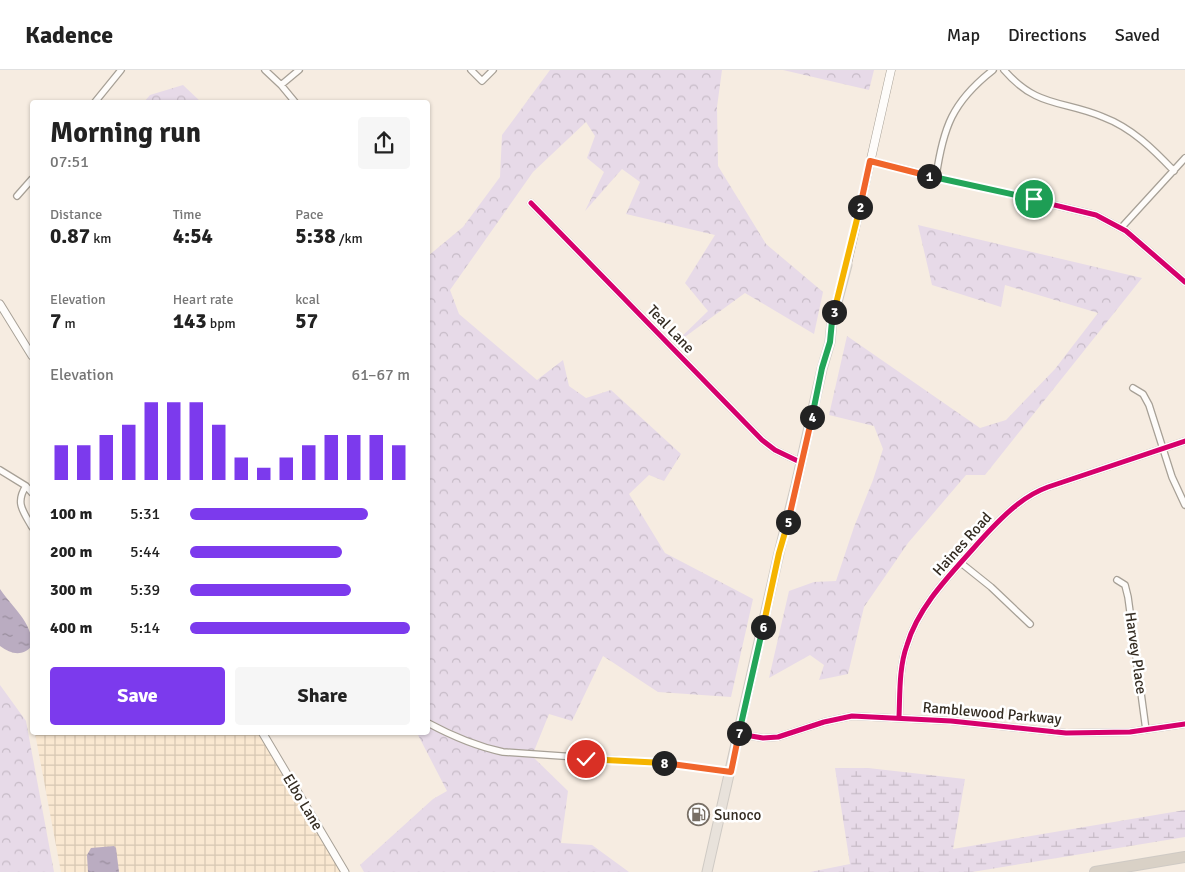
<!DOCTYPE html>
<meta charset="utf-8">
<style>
:root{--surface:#fff;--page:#f6f6f6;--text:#222;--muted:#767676;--line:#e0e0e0;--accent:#7c3aed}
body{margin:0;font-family:Signika,sans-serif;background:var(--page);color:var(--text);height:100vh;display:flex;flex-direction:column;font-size:19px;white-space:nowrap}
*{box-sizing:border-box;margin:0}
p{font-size:16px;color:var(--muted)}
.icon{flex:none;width:28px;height:28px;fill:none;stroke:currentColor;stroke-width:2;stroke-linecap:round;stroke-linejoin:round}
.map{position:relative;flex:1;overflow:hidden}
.sheet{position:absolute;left:30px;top:30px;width:400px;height:635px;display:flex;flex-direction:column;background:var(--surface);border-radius:5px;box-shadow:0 1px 4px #0004}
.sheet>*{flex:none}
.pin{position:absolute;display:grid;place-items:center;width:42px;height:42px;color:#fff;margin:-21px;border:2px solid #fff;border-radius:50%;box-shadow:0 1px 5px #0007}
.km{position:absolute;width:25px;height:25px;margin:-12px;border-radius:50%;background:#222;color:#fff;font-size:14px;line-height:25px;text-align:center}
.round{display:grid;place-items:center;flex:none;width:52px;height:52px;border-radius:5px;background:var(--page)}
.summary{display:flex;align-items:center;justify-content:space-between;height:85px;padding:0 20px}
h1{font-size:28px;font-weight:700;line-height:38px}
.metrics{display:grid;grid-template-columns:repeat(3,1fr);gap:8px;height:85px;padding:5px 20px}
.metrics div{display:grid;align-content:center}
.metrics b{font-size:21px;font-weight:700}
.metrics small{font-size:14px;font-weight:400}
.metrics p{font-size:14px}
.chart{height:140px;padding:10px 20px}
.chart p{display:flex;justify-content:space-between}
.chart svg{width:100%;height:90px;margin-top:5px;stroke:var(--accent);stroke-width:6}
.cta{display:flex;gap:10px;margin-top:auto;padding:10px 20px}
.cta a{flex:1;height:58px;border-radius:5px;background:var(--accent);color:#fff;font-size:20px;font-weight:700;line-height:58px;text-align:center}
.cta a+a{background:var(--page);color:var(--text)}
ul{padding:0 20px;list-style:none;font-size:16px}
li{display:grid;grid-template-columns:80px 60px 1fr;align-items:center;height:38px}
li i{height:12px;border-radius:6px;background:var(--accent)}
header{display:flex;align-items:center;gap:30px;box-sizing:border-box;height:70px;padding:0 25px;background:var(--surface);border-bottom:1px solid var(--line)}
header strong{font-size:24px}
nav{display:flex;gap:28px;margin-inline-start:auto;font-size:18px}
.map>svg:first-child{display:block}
.industrial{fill:url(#industrial-grid)}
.forest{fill:url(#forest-crowns)}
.wetland{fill:url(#wetland-marsh)}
.water{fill:url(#water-ripples)}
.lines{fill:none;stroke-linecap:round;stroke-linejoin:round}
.minor-casing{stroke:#a7a096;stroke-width:8}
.tertiary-casing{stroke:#a7a096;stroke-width:9}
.secondary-casing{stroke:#a7a096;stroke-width:9}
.primary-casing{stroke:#cfcac4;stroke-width:11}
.motorway-casing{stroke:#cfcac4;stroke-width:12}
.minor{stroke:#fefcfa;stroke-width:5.5}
.tertiary{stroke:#fefcfa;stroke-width:7}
.secondary{stroke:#fefcfa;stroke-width:8}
.primary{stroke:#e8e2db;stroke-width:9}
.motorway{stroke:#d9d1c6;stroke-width:10}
.cycleway-casing{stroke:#fff;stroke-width:8}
.cycleway{stroke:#d6006c;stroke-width:5}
.split-1-casing{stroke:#fff;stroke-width:10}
.split-2-casing{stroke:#fff;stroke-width:10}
.split-3-casing{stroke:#fff;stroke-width:10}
.split-4-casing{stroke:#fff;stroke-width:10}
.split-5-casing{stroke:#fff;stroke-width:10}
.split-6-casing{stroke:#fff;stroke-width:10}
.split-7-casing{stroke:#fff;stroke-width:10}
.split-8-casing{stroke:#fff;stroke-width:10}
.split-9-casing{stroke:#fff;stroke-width:10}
.split-1{stroke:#22a559;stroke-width:6}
.split-2{stroke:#f0652b;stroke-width:6}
.split-3{stroke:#f5b400;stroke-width:6}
.split-4{stroke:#22a559;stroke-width:6}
.split-5{stroke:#f0652b;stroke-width:6}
.split-6{stroke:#f5b400;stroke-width:6}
.split-7{stroke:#22a559;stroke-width:6}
.split-8{stroke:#f0652b;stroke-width:6}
.split-9{stroke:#f5b400;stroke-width:6}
.labels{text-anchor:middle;stroke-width:5;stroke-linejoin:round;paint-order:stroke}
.street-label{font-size:15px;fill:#342c22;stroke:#fff}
.poi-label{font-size:15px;fill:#342c22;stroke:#fff;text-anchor:start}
</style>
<header>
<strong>Kadence</strong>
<nav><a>Map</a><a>Directions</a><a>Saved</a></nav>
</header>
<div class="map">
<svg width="1185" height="802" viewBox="0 0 1185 802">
<defs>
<pattern id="industrial-grid" width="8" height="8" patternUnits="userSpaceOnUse" patternTransform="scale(1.25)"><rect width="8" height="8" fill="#fae8d1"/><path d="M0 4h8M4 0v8" fill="none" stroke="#d7c7b3"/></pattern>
<pattern id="forest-crowns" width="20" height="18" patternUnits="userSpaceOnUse" patternTransform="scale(1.25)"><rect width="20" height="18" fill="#e7dae8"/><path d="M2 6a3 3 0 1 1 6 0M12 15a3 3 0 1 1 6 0" fill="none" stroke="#c7bbc7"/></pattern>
<pattern id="wetland-marsh" width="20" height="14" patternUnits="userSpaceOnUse" patternTransform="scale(1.25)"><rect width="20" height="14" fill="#e7dae8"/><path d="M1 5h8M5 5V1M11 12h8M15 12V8" fill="none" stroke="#c7bbc7"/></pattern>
<pattern id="water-ripples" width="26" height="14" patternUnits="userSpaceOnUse" patternTransform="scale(1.25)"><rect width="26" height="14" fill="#baacc1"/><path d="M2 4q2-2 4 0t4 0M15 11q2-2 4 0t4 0" fill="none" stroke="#988c9c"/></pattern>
</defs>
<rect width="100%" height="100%" fill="#f6ece1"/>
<!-- industrial -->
<path class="industrial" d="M35,663H258L341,802H61Z"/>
<!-- forest -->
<path class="forest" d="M550,0H722L717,37L718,96L766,174L823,222L814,264L745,223L671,277L708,241L685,213L715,165L626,144L640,112L622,99L585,141L604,102L587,88L595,66L586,52L533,102L450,220L459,244L537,310L563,290L569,316L586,328L611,320L681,384L664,411L649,405L629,424L665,483L753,529L731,627L658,622L603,586L572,651L549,644L532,686L568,721L561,773L592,775L629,802H364L360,795L433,729L447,721L417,663L428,662V186L463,157L500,107L502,65Z
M783,0H874L869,20Z
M183,15L201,32H144L150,25Z
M918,155L1142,208L985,405H966L908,473L864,537L848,604L819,610L824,595L810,585L769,608L789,521L814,512L836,511L854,457L873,410L883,379L874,356L829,345L847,266L980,358L1006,350L1055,299L1098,243L1005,215L1001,237L932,215Z
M0,615L26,651L54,802H0Z"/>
<!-- wetland -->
<path class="wetland" d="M835,698H868L965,709L953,779L1185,740V767L972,802H810L850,794Z"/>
<!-- water -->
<path class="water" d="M0,519C12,537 33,553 32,576C22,587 11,584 0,576Z
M114,776L116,778L119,802H88L87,785L91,778Z"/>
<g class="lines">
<defs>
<path id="minor" d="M265,0L281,15L295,32
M471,0L482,11L493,0
M1004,0C1037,38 1062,30 1103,47C1132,58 1153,79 1174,101
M281,15L299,0
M95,32L121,0
M871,91L1096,145L1126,161L1185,212
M936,107C943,58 952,32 993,0
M17,126L32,109
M531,133L762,370L775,380L802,393
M1121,158L1185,88
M1133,318L1143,324L1149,335L1172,407L1185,435
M0,400L26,416L32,423
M26,416C15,433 23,441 32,457
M961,493L991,517L1030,554
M1117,510L1125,515L1128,527L1146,660
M899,647C900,623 899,597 907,575C918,538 947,508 972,480C986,464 1001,447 1018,434C1027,427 1037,421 1048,417L1185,371
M428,653C452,666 475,676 503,682L662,693L731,702
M739,664L763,668L778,667L824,652L852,646L951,651L1066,663L1130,662L1185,654"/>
<path id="tertiary" d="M0,234L32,286
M262,662L345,802"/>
<path id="secondary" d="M847,195L891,0"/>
<path id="primary" d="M707,802L779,483L796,415L822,299L830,272L832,251L847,195"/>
<path id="motorway" d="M1095,802L1185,787"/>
</defs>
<!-- minor casing -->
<use href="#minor" class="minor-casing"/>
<!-- tertiary casing -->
<use href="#tertiary" class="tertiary-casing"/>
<!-- secondary casing -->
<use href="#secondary" class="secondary-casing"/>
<!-- primary casing -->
<use href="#primary" class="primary-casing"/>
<!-- motorway casing -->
<use href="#motorway" class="motorway-casing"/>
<!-- minor -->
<use href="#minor" class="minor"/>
<!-- tertiary -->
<use href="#tertiary" class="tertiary"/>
<!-- secondary -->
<use href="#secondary" class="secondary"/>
<!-- primary -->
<use href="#primary" class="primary"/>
<!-- motorway -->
<use href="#motorway" class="motorway"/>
<defs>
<path id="cycleway" d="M871,91L1096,145L1126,161L1185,212
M531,133L762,370L775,380L802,393
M899,647C900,623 899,597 907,575C918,538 947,508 972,480C986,464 1001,447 1018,434C1027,427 1037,421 1048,417L1185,371
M739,664L763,668L778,667L824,652L852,646L951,651L1066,663L1130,662L1185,654"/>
</defs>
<!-- cycleway casing -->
<use href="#cycleway" class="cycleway-casing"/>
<!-- cycleway -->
<use href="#cycleway" class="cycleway"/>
</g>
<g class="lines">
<defs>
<path id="split-1" d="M929,106L1034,129"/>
<path id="split-2" d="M860,137L870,91L929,106"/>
<path id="split-3" d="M834,242L860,137"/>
<path id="split-4" d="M812,347L822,298L830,272L832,251L834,242"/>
<path id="split-5" d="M788,452L812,347"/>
<path id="split-6" d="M763,557L779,483L788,452"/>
<path id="split-7" d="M739,663L763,557"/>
<path id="split-8" d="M664,693L731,702L739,663"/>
<path id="split-9" d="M586,689L664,693"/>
</defs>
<!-- split-1 casing -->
<use href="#split-1" class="split-1-casing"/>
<!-- split-2 casing -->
<use href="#split-2" class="split-2-casing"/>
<!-- split-3 casing -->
<use href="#split-3" class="split-3-casing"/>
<!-- split-4 casing -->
<use href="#split-4" class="split-4-casing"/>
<!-- split-5 casing -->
<use href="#split-5" class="split-5-casing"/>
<!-- split-6 casing -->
<use href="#split-6" class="split-6-casing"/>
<!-- split-7 casing -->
<use href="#split-7" class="split-7-casing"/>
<!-- split-8 casing -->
<use href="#split-8" class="split-8-casing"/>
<!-- split-9 casing -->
<use href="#split-9" class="split-9-casing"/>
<!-- split-1 -->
<use href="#split-1" class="split-1"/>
<!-- split-2 -->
<use href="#split-2" class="split-2"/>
<!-- split-3 -->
<use href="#split-3" class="split-3"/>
<!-- split-4 -->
<use href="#split-4" class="split-4"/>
<!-- split-5 -->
<use href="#split-5" class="split-5"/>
<!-- split-6 -->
<use href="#split-6" class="split-6"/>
<!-- split-7 -->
<use href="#split-7" class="split-7"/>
<!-- split-8 -->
<use href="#split-8" class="split-8"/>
<!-- split-9 -->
<use href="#split-9" class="split-9"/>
</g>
<!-- icons -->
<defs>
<symbol id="fuel-ring" viewBox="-11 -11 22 22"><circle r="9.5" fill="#fff" stroke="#786f65" stroke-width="1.5"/><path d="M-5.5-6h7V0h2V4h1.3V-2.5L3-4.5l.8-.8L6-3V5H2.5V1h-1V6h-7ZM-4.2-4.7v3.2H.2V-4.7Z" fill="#786f65"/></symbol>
</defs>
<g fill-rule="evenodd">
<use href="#fuel-ring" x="686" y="732" width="25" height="25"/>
</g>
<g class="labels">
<!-- street labels -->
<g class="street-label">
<text transform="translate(671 259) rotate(46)" y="5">Teal Lane</text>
<text transform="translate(962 474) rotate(-48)" y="5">Haines Road</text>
<text transform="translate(1136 583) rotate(82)" y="5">Harvey Place</text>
<text transform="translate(992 643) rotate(5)" y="5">Ramblewood Parkway</text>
<text transform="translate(303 732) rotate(59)" y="5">Elbo Lane</text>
</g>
<!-- poi labels -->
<g class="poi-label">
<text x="714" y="750">Sunoco</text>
</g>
</g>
</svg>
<div class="pin" style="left:1034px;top:129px;background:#1e9e55"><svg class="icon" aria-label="arrive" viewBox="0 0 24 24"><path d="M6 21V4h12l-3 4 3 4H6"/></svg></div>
<div class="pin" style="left:586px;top:689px;background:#d93025"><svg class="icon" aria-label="check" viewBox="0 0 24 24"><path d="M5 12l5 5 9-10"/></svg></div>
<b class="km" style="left:929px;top:106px">1</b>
<b class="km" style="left:860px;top:137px">2</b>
<b class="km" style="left:834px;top:242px">3</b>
<b class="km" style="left:812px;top:347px">4</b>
<b class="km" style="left:788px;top:452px">5</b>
<b class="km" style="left:763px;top:557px">6</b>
<b class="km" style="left:739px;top:663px">7</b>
<b class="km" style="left:664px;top:693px">8</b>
<section class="sheet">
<div class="summary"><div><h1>Morning run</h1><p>07:51</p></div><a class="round"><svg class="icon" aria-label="share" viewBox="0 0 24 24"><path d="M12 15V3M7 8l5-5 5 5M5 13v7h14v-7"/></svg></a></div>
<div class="metrics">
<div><p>Distance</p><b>0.87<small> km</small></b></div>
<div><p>Time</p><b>4:54</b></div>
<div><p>Pace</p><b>5:38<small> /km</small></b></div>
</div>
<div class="metrics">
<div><p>Elevation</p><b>7<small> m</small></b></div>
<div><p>Heart rate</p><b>143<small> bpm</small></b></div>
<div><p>kcal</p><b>57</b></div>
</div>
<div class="chart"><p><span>Elevation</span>61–67 m</p>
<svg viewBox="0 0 160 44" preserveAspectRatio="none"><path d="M5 44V27M15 44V27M25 44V22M35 44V17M45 44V6M55 44V6M65 44V6M75 44V17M85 44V33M95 44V38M105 44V33M115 44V27M125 44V22M135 44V22M145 44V22M155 44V27"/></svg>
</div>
<ul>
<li><b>100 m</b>5:31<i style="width:81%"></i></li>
<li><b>200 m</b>5:44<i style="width:69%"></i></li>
<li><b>300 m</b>5:39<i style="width:73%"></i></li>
<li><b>400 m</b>5:14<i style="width:100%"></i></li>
</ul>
<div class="cta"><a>Save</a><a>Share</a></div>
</section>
</div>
